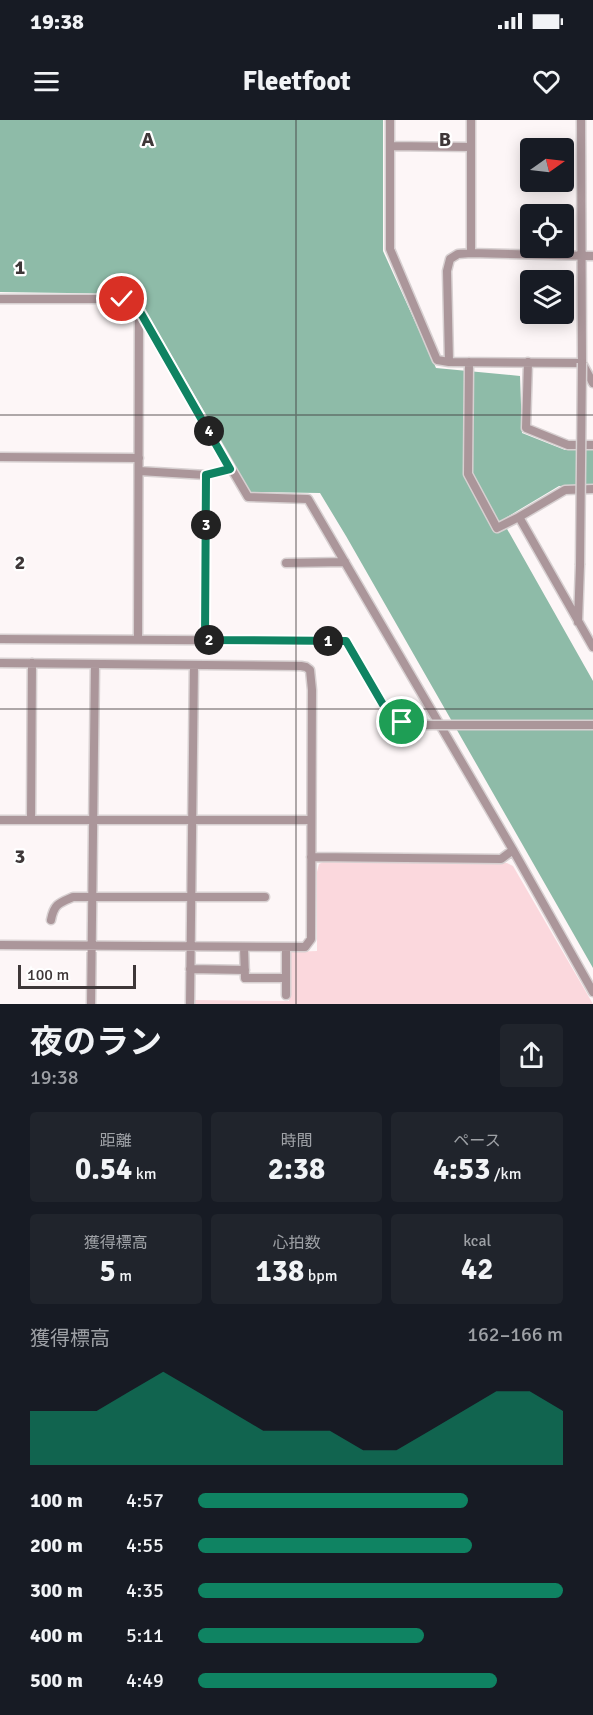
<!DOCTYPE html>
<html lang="ja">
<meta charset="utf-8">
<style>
:root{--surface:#171b24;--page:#20242c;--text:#f1f3f6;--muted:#9ea1a6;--accent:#0f8362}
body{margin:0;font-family:Signika,"Noto Sans JP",sans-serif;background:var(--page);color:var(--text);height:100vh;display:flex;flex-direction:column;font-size:22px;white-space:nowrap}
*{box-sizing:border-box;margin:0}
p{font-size:20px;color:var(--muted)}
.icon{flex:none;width:33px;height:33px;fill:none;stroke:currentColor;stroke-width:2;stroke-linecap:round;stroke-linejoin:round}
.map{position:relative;height:884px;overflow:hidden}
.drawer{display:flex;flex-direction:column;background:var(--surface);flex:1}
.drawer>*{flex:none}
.needle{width:39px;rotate:76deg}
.controls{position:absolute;left:520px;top:18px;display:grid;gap:12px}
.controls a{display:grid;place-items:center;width:54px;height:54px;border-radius:6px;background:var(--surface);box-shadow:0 3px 15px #0003;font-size:30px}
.scale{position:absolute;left:18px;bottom:15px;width:118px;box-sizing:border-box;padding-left:6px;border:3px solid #3e3738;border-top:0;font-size:16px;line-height:21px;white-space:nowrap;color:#3e3738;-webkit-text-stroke:4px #fff;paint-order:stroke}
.pin{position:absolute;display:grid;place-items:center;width:51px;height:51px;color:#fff;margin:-26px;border:3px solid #fff;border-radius:50%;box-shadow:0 2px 6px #0007}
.km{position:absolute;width:30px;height:30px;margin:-15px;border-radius:50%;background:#222;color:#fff;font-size:16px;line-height:30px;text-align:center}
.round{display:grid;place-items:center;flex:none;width:63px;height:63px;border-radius:6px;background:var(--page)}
.head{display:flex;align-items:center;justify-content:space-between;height:102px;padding:0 30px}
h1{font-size:33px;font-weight:700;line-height:45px}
.stats{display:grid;grid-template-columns:repeat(3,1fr);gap:9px;height:102px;padding:6px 30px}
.stats div{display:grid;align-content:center;border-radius:6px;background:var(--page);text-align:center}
.stats b{font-size:30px;font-weight:700}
.stats small{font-size:16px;font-weight:400}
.stats p{font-size:16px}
.chart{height:168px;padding:12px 30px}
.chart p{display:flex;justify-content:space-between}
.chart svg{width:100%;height:108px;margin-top:6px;fill:var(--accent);opacity:.7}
ul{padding:0 30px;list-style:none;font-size:20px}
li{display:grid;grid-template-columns:96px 72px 1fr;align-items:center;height:45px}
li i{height:15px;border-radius:8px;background:var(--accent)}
.status{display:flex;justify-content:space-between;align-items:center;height:42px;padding:0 30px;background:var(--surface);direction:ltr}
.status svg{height:16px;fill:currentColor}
header{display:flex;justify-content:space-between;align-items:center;height:78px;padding:0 30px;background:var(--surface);font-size:27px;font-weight:700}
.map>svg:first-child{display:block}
.green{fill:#fbd8dd}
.water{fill:#8ebba8}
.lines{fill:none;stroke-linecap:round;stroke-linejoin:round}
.minor-casing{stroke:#d7d0d1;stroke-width:11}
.minor{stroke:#ab969a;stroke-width:8}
.minor-bridge-casing{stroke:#d7d0d1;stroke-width:11;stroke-linecap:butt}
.minor-bridge{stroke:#ab969a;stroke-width:8}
.route-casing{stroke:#fff;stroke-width:12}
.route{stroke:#0f8362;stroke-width:8}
.grid{fill:none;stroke:#3e3738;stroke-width:1.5;stroke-opacity:0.55}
.grid-label{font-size:20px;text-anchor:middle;font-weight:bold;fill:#3e3738;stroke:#fff;stroke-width:4.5;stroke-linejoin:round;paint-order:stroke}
</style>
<div class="status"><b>19:38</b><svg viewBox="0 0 49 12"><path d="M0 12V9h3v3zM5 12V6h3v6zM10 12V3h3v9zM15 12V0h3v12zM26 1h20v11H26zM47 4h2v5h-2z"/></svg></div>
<header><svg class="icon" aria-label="menu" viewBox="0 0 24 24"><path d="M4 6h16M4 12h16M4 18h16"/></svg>Fleetfoot<svg class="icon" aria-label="heart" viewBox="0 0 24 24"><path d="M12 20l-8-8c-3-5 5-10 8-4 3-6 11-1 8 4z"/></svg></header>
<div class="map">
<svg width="593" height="884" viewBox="0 0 593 884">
<rect width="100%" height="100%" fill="#fdf6f7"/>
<!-- green -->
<path class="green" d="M323,742L507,743L513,746L593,884H195V880L289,881L290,832L317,831V752L319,744Z"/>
<!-- water -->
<path class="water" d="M0,0H383V131L436,248L520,256L522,313L565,330H593V365L559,366L502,400L593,561V848L346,416L320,373L250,372L136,174L0,172Z"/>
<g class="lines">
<defs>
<path id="minor" d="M390,0V129L437,240L449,242L582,243
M471,0V133
M581,0L582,243L593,263
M390,26L471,27
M0,179H122L132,183L139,191L248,377L308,379L513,730L593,872
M449,242L447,151L450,139L458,134L471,133L593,136
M469,242L468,354L497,408L519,397
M528,242L526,308L568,325H593
M0,337L139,338
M139,351L206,355L230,349
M593,369L565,370L519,397L593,527
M286,443L345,442
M578,502L580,445
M0,519L346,521L385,588C395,600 402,602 416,605
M138,519L139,193
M205,520L206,355
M0,543L301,546L306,547L310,550L312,570L311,819L305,827L0,825
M0,700H310
M31,700L32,543
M311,737L501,739L513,730
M51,800C54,784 59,783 73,777H265
M244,827L245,858H286
M190,849L245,850
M286,875V827
M91,884L95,544
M190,884L194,545"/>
</defs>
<!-- minor casing -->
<use href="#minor" class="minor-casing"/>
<!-- minor -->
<use href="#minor" class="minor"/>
<defs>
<path id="minor-bridge" d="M580,445L582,243
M416,605H593"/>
</defs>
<!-- minor-bridge casing -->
<use href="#minor-bridge" class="minor-bridge-casing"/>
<!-- minor-bridge -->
<use href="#minor-bridge" class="minor-bridge"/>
</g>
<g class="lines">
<defs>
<path id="route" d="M122,179L132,183L139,190L230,349L206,355L205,520L346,521L385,588L392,597L402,602"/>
</defs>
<!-- route casing -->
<use href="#route" class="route-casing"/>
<!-- route -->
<use href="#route" class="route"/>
</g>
<!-- grid -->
<path class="grid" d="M296,0V884M0,295H593M0,589H593"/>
<g class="grid-label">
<text x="148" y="26">A</text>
<text x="445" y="26">B</text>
<text x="20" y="154">1</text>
<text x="20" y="449">2</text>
<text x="20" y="743">3</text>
</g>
</svg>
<div class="controls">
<a><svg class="needle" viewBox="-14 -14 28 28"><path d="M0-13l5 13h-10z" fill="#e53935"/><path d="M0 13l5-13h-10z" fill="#9ea1a6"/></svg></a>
<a><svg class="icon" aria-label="locate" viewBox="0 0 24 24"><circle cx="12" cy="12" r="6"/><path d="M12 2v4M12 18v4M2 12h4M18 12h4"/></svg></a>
<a><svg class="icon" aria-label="layers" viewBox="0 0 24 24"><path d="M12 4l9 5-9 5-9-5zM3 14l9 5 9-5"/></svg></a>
</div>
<div class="scale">100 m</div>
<div class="pin" style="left:402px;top:602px;background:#1e9e55"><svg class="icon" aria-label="arrive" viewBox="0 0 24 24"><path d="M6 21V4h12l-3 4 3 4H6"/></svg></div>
<div class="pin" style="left:122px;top:179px;background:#d93025"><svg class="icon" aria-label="check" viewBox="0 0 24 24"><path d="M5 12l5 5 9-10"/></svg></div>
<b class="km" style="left:328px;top:521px">1</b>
<b class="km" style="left:209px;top:520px">2</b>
<b class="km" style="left:206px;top:405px">3</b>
<b class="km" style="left:209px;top:311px">4</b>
</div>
<section class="drawer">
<div class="head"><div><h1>夜のラン</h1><p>19:38</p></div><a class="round"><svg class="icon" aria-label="share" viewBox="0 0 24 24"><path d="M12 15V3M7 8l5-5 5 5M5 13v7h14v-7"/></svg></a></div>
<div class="stats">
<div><p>距離</p><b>0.54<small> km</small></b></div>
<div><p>時間</p><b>2:38</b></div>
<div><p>ペース</p><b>4:53<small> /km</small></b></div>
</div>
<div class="stats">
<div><p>獲得標高</p><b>5<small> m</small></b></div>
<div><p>心拍数</p><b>138<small> bpm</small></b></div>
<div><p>kcal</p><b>42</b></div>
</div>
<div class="chart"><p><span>獲得標高</span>162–166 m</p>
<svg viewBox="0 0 160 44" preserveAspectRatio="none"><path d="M0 44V22L10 22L20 22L30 14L40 6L50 14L60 22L70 30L80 30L90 30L100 38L110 38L120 30L130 22L140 14L150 14L160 22V44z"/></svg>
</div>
<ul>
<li><b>100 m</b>4:57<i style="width:74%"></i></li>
<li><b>200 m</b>4:55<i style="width:75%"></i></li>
<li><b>300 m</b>4:35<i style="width:100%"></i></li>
<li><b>400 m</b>5:11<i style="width:62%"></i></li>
<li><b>500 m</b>4:49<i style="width:82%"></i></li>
</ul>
</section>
